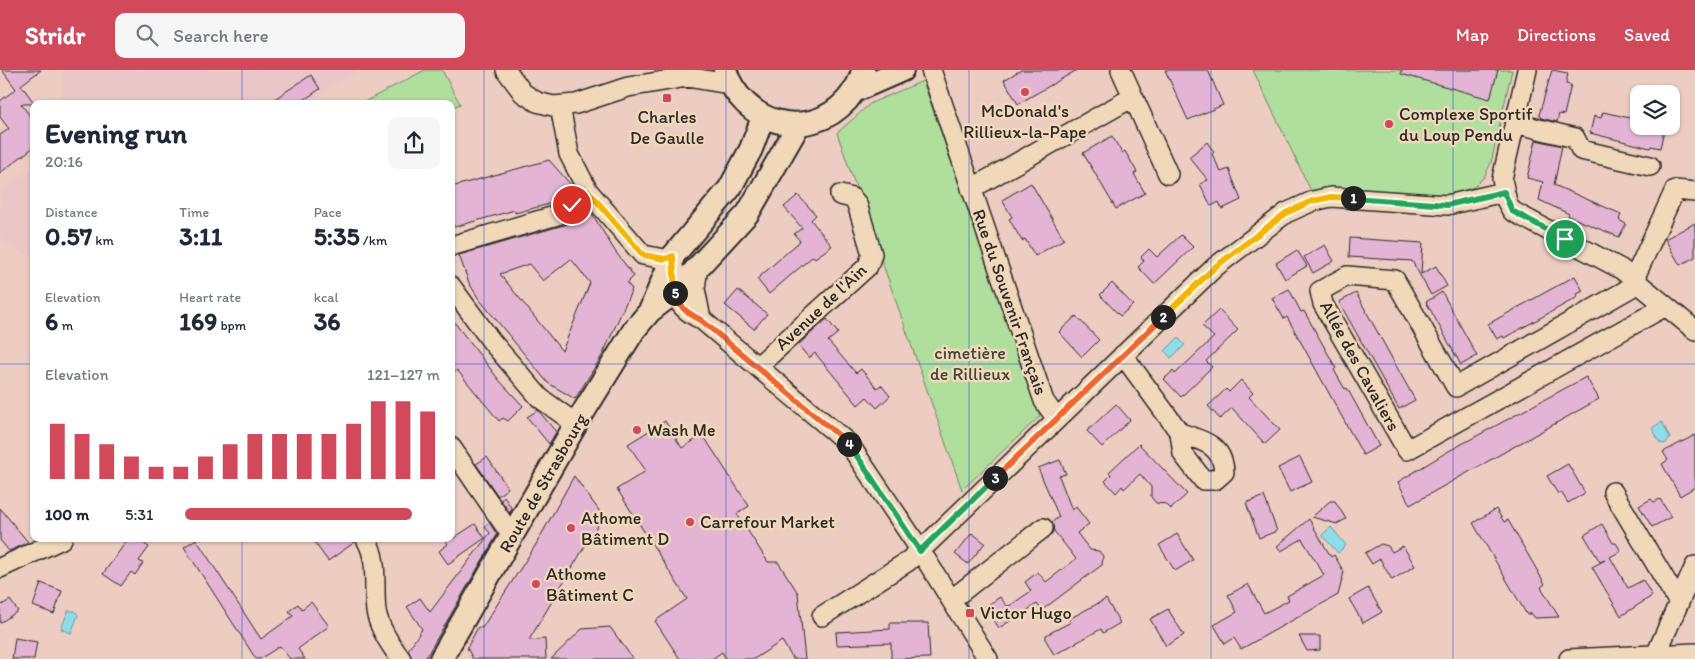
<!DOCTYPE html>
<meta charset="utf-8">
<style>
:root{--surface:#fff;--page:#f6f6f7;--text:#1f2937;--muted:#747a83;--accent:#d1495b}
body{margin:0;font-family:Itim,sans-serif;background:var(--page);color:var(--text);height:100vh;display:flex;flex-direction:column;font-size:19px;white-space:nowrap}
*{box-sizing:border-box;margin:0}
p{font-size:16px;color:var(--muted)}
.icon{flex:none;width:28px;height:28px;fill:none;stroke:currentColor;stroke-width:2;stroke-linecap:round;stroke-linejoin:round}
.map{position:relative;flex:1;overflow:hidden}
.panel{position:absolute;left:30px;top:30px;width:425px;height:442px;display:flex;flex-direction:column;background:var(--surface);border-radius:10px;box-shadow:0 1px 4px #0004}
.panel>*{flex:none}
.buttons{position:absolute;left:1630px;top:15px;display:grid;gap:10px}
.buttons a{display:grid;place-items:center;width:50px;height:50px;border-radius:10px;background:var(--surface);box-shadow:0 1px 4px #0004;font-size:25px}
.pin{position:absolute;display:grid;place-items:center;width:42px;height:42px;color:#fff;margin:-21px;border:2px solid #fff;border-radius:50%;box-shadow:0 1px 5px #0007}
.km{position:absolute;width:25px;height:25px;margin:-12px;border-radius:50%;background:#222;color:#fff;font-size:14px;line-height:25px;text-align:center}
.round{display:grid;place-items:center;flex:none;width:52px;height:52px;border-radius:10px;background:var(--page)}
.headline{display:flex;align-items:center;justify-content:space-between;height:85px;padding:0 15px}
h1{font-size:28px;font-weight:800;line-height:38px}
.metrics{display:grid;grid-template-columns:repeat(3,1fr);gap:8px;height:85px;padding:5px 15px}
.metrics div{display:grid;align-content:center}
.metrics b{font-size:25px;font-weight:800}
.metrics small{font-size:14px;font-weight:400}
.metrics p{font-size:14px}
.chart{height:140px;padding:10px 15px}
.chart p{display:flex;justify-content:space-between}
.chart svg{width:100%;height:90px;margin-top:5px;stroke:var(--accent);stroke-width:6}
ul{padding:0 15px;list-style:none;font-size:16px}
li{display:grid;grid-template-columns:80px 60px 1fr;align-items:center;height:38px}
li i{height:12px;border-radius:6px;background:var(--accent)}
header{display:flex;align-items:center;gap:30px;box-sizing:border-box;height:70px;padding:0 25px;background:var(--accent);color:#fff}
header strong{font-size:24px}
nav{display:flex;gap:28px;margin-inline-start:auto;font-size:18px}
.search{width:350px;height:45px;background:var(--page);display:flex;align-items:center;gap:12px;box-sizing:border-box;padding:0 18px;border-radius:10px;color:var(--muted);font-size:19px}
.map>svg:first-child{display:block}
.built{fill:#eac6c7}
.green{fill:#afde9d;stroke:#6d8464}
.water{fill:#8edee9;stroke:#66969d}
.building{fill:#e3b4d4;stroke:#2b2b2b;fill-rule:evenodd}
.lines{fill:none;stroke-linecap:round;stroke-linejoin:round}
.minor-casing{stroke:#2b2b2b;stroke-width:22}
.major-casing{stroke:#2b2b2b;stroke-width:26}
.minor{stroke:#f1d8b9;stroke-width:19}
.major{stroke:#f1d8b9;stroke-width:22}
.split-1-casing{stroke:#fff;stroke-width:10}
.split-2-casing{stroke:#fff;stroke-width:10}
.split-3-casing{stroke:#fff;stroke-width:10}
.split-4-casing{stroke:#fff;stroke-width:10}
.split-5-casing{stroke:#fff;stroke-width:10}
.split-6-casing{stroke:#fff;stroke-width:10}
.split-1{stroke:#22a559;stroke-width:6}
.split-2{stroke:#f5b400;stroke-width:6}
.split-3{stroke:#f0652b;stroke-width:6}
.split-4{stroke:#22a559;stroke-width:6}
.split-5{stroke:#f0652b;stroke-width:6}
.split-6{stroke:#f5b400;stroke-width:6}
.grid{fill:none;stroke:#1d4ed8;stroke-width:1;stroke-opacity:0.55}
.poi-dot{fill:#d1495b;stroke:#f1d8b9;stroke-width:2}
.labels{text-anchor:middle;stroke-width:5;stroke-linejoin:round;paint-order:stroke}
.poi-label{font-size:18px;fill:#2b2b2b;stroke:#f1d8b9;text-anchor:start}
.street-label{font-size:18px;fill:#2b2b2b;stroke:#f1d8b9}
.park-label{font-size:18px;fill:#3f463c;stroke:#f1d8b9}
</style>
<header>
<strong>Stridr</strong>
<div class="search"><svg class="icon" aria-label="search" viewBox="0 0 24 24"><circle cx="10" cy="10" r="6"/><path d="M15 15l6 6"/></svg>Search here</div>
<nav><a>Map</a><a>Directions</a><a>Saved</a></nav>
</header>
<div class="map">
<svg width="1695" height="589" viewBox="0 0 1695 589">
<rect width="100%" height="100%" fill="#edcdc1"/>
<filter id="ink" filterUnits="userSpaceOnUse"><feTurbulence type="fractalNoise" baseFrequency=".02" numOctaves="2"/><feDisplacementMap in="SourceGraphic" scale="10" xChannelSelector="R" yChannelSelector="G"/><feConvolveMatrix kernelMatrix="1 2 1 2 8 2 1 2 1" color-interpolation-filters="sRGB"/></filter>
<g filter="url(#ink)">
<!-- built -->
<path class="built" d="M63,0H358L305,34H62Z
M34,97V189L0,168V121Z"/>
<!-- green -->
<path class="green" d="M425,0H442L460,34L451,38V34H360Z
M1253,0H1512L1491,93L1484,107L1474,117L1448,126L1312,123Z
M923,11L1040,346L962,420L837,63L871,33Z"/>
<!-- water -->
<path class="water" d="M1178,268L1185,275L1171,288L1165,281Z
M1662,352L1670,368L1665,374L1660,373L1652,358Z
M1331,457L1346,475L1338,483L1322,465Z
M68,541H75L78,545L71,563L61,559Z"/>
<!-- building -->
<path class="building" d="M2,0H41L21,15L35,34H21L34,51V77L0,103V65L9,59L0,47V31L16,19Z
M1021,0H1077L1018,34L1004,10Z
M1165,0H1208L1223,35L1188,50Z
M1401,0H1498L1490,29L1401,4Z
M1552,0L1568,3L1566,14L1571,15L1564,45L1559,44L1557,52L1541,48L1539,45Z
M311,5L320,19L298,34H267Z
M1603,42L1639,50V56H1665L1660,78L1651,76L1650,78L1590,63L1594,46L1601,48Z
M1112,66L1122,83L1125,81L1137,102L1134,104L1145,123L1116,139L1083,83Z
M1536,70L1562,76L1554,115L1621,144L1619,150L1626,154L1619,167L1568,146L1569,144L1539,130L1543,112L1527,108Z
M1207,72L1214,82L1212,84L1221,102L1229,99L1241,130L1222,139L1219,132L1211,136L1200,114L1208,110L1189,87Z
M549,90L573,117L553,133L515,143V140L454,157L451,147V117Z
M1031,113L1064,169L1035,186L1025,169L1022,171L1009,149L1012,147L1002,130Z
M798,125L816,145L811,150L832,176L815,188L813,186L769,224L757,209L800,171L794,164L802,158L784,137Z
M591,142L615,181L634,206L627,213L632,219L603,284L575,329L548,313L479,229L469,213L459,185L578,151ZM571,189L590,213L562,281L500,204L529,194L543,211Z
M1695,153V187L1680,195L1665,169Z
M1181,165L1193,177L1154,214L1138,197L1144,191L1141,187L1149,179L1157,187Z
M1350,168L1423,173L1421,204L1436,196L1447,216L1431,225L1412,191L1349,187Z
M1325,175L1334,191L1313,203L1304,187Z
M1297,180L1307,196L1285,209L1276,193Z
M1575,206L1583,221L1577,224L1578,227L1504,268L1503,266L1497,269L1488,254Z
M1112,213L1133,235L1120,246L1100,225Z
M1289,219L1301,242L1304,241L1336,298L1334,300L1345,319L1347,318L1379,376L1363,385L1287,247L1284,249L1272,228Z
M738,220L767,244L754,259L725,235Z
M1442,222L1477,286L1461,295L1426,232Z
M1356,223L1415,330L1399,339L1339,232Z
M1219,240L1238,260L1206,291L1212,297L1181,327L1164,309L1173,301L1175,304L1214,267L1202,256Z
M1076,246L1099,270L1082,287L1059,262Z
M451,248L499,310L523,336L508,351L503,348L499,351L457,300L451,305Z
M827,249L838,263L828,271L856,303L861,299L877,318L881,315L890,326L877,338L867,327L858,335L815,283L809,288L798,275Z
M1586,307L1599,329L1410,435L1398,412L1447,382Z
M1241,310L1253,323L1249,327L1280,360L1265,374L1232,338L1220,349L1208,336L1226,319L1229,322Z
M1116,334L1130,350L1102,377L1087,361Z
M538,340L556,362L549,374L527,347Z
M665,351L682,378L703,365L749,436L737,444L768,492H778L798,523L805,589H793L782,571L754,589H726L722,582L712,589H680L655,551L687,529L617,419L646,401L628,374Z
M1695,365V417L1680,426L1662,394L1668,390L1663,382Z
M1139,374L1187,424L1171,439L1166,434L1156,433L1151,427V417L1140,404L1124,419L1122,416L1116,423L1105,411L1111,405L1109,402Z
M487,387L508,418L498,426L476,394Z
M1300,387L1312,412L1290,422L1278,398Z
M1060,390L1066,404L1059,406L1072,440L1076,437L1089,454L1077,463L1090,480L1099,481L1103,486L1102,495L1042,540L1037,534L999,558L985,537L1000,527L1007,536L1011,535L1031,521L1025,512L1038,502L1046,512L1076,489L1054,461L1052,452L1059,447L1038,398Z
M1568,394L1585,423L1568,433L1561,422L1558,424L1547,406Z
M574,406L603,446L529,570L545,569L546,589H473L467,578L478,557L482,558L535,476Z
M504,426L512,439L510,443L501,430Z
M1264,426L1277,461L1259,468L1246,433Z
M1651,429L1654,432L1660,429L1671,447L1652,457L1639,436Z
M1330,431H1335L1346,449L1337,454L1312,447Z
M0,438L28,472L9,481L0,470Z
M1496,439L1504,452L1508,450L1545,514L1541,517L1559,547L1535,548L1531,543L1527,545L1473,453Z
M1309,449L1331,487L1334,485L1344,502L1338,525L1241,579L1234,568L1225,574L1214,555L1237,542L1228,525L1248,514L1264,543L1289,530L1287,526L1324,505L1302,469L1281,481L1277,476Z
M489,452L497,465L425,589H412L408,580L422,559L407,537L420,528L430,542L490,463L485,457Z
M475,454L485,468L448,494L439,481L448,474L444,469H452Z
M1602,454L1613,473H1616L1621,481L1610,487L1628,518L1643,510L1652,526L1621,546L1592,497L1605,490L1600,492L1584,465Z
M972,463L985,473L968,494L955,484Z
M1177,464L1193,490L1175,501L1159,475Z
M128,469H137L149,477L139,491L143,493L135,505L131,502L121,516L103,504Z
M196,469L261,569L293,546L289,541L298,534L302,539L311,532L329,556L298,579L305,589H290L280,576L260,589H256L184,477Z
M312,469H355V472L328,491Z
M1381,474L1388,476L1392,482L1403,476L1415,496L1392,510L1380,489L1372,494L1365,483Z
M41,513L62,521L54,544L33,536Z
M1368,518L1382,542L1363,553L1349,529Z
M1106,529L1120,553L1103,563L1101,559L1054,585L1046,570V565L1071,552L1069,549Z
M10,530L18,541L0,553V536Z
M1168,539L1184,565L1166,576L1150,549Z
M890,553H928L930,588L891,589V573L837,575L836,562L890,559Z
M610,557L633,589H551L582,559Z
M1299,566H1320V580L1307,581Z
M15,568L37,572L34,589H12Z"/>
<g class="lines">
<defs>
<path id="minor" d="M506,0L523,23L537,32L553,36L576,34L628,17L687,7L729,14
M931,0L1044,331L1056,348
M1121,0L1168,104
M1527,0L1502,109L1507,132L1512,141L1621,199L1695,260
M560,36L569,84L588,121L643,185L665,189L673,186C674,217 670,235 701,249L849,374L915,472L988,589
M1515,53L1575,68L1581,80L1650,96
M971,119L1133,27
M451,176L561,144L588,121
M698,196L695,219L701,249
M1634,209L1675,120L1695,122
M1639,213L1456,317L1395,210L1347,206L1320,221L1323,234L1407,380L1666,236
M451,216L492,272L540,328L576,354
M1123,285L1180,363L1183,384L1203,410H1215L1224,402C1223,375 1202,370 1180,363
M758,296L868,196L872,184L857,134L852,128L840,125
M451,377L512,466
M1613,422L1679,533
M366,469C379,491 373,516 376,541C379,558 391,576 401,589
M0,498L62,469
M951,530L1043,458
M822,546L907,492L920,481L1215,197L1286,143L1313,131L1331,127L1447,135L1504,122
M1569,589L1695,583
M1654,589L1695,496"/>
<path id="major" d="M725,0C742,53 807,74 847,30C854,21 861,12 863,0
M854,21L902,0
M651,239L673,186L730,118L751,79L763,47
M441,589L576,354L634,260L650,241L675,222L748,143L799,54"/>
</defs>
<!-- minor casing -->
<use href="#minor" class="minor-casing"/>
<!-- major casing -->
<use href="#major" class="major-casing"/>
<!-- minor -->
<use href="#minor" class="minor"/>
<!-- major -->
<use href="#major" class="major"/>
</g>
</g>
<g class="lines" filter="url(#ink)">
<defs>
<path id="split-1" d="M1353,128L1447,135L1504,122L1512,141L1565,169"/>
<path id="split-2" d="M1163,247L1215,197L1286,143L1312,131L1331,127L1353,128"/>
<path id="split-3" d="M995,408L1163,247"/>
<path id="split-4" d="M849,374L920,481L995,408"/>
<path id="split-5" d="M675,223C680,238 687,243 701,250L849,374"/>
<path id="split-6" d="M572,135L588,121L643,185L665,189L673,186L675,223"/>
</defs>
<!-- split-1 casing -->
<use href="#split-1" class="split-1-casing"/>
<!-- split-2 casing -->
<use href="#split-2" class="split-2-casing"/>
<!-- split-3 casing -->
<use href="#split-3" class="split-3-casing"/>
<!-- split-4 casing -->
<use href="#split-4" class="split-4-casing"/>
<!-- split-5 casing -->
<use href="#split-5" class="split-5-casing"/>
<!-- split-6 casing -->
<use href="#split-6" class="split-6-casing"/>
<!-- split-1 -->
<use href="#split-1" class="split-1"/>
<!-- split-2 -->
<use href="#split-2" class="split-2"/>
<!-- split-3 -->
<use href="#split-3" class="split-3"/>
<!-- split-4 -->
<use href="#split-4" class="split-4"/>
<!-- split-5 -->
<use href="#split-5" class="split-5"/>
<!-- split-6 -->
<use href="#split-6" class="split-6"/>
</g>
<!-- grid -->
<path class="grid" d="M242,0V34M484,0V589M726,0V589M969,0V589M1211,0V589M1453,0V589M0,294H34M451,294H1695M242,469V589"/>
<!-- markers -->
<g class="poi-dot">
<circle cx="1025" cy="22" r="5"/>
<rect x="662" y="23" width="10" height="10" rx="2.5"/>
<circle cx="1389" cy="54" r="5"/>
<circle cx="637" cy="360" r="5"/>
<circle cx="690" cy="452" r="5"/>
<circle cx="571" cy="458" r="5"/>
<circle cx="536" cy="514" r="5"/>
<rect x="965" y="538" width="10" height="10" rx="2.5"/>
</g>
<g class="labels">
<!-- poi labels -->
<g class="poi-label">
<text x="1025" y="47" text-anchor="middle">McDonald's<tspan x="1025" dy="21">Rillieux-la-Pape</tspan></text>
<text x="1399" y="50">Complexe Sportif<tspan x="1399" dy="21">du Loup Pendu</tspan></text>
<text x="667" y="53" text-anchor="middle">Charles<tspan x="667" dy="21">De Gaulle</tspan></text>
<text x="647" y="366">Wash Me</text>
<text x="581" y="454">Athome<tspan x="581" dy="21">Bâtiment D</tspan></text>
<text x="700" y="458">Carrefour Market</text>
<text x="546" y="510">Athome<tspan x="546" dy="21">Bâtiment C</tspan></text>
<text x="980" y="549">Victor Hugo</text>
</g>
<!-- street labels -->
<g class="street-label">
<text transform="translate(1010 232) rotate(71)" y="6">Rue du Souvenir Français</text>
<text transform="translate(821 237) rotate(-43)" y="6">Avenue de l'Ain</text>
<text transform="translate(1360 296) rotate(61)" y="6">Allée des Cavaliers</text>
<text transform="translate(543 413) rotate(-60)" y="6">Route de Strasbourg</text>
</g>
<!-- park labels -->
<g class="park-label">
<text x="970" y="289">cimetière<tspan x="970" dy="21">de Rillieux</tspan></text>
</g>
</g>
</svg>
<div class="buttons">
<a><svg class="icon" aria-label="layers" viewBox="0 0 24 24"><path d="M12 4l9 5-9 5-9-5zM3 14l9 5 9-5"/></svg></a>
</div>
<div class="pin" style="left:1565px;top:169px;background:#1e9e55"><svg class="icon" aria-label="arrive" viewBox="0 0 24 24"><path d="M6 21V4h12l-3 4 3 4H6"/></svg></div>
<div class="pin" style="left:572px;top:135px;background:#d93025"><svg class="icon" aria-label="check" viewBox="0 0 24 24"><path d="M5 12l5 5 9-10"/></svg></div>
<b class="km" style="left:1353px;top:128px">1</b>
<b class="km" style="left:1163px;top:247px">2</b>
<b class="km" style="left:995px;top:408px">3</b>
<b class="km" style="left:849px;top:374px">4</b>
<b class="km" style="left:675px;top:223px">5</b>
<section class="panel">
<div class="headline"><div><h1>Evening run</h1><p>20:16</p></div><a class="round"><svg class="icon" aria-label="share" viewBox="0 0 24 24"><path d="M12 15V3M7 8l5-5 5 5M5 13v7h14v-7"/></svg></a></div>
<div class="metrics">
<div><p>Distance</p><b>0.57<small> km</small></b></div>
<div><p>Time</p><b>3:11</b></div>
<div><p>Pace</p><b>5:35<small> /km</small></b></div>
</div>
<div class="metrics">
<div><p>Elevation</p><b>6<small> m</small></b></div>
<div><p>Heart rate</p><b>169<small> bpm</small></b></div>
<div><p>kcal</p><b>36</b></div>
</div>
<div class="chart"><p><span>Elevation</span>121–127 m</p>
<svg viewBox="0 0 160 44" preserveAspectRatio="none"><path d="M5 44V17M15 44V22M25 44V27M35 44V33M45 44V38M55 44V38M65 44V33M75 44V27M85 44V22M95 44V22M105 44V22M115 44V22M125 44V17M135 44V6M145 44V6M155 44V11"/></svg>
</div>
<ul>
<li><b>100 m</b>5:31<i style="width:89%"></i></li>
</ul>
</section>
</div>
